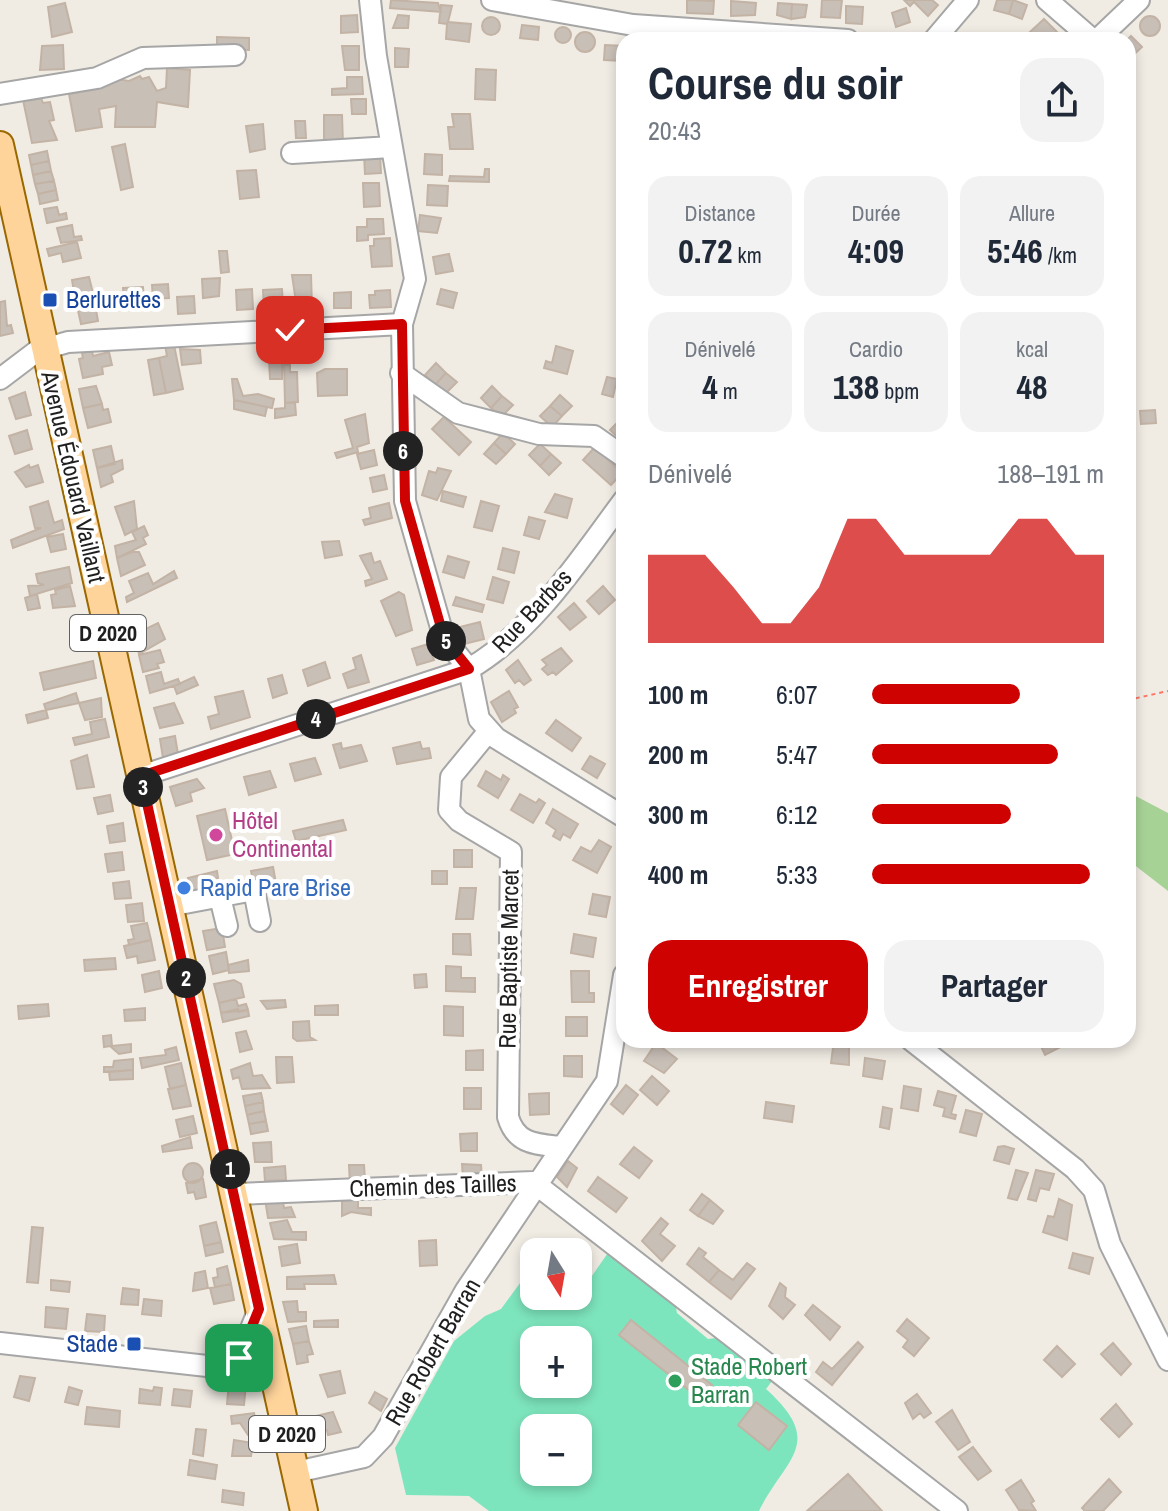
<!DOCTYPE html>
<html lang="fr">
<meta charset="utf-8">
<style>
:root{--surface:#fff;--page:#f2f2f3;--text:#1f2937;--muted:#747a83;--accent:#ce0200}
body{margin:0;font-family:"Archivo Narrow",sans-serif;background:var(--page);color:var(--text);height:100vh;display:flex;flex-direction:column;font-size:30px;white-space:nowrap}
*{box-sizing:border-box;margin:0}
p{font-size:26px;color:var(--muted)}
.icon{flex:none;width:44px;height:44px;fill:none;stroke:currentColor;stroke-width:2;stroke-linecap:round;stroke-linejoin:round}
.map{position:relative;flex:1;overflow:hidden}
.details{position:absolute;left:616px;top:32px;width:520px;height:1016px;display:flex;flex-direction:column;background:var(--surface);border-radius:24px;box-shadow:0 4px 12px #0003}
.details>*{flex:none}
.needle{width:52px;rotate:169deg}
.fabs{position:absolute;left:520px;top:1238px;display:grid;gap:16px}
.fabs a{display:grid;place-items:center;width:72px;height:72px;border-radius:16px;background:var(--surface);box-shadow:0 4px 12px #0003;font-size:40px}
.pin{position:absolute;display:grid;place-items:center;width:68px;height:68px;color:#fff;margin:-34px;border-radius:16px;box-shadow:0 4px 12px #0006}
.km{position:absolute;width:40px;height:40px;margin:-20px;border-radius:50%;background:#222;color:#fff;font-size:22px;line-height:40px;text-align:center}
.round{display:grid;place-items:center;flex:none;width:84px;height:84px;border-radius:24px;background:var(--page)}
.headline{display:flex;align-items:center;justify-content:space-between;height:136px;padding:0 32px}
h1{font-size:44px;font-weight:700;line-height:60px}
.stats{display:grid;grid-template-columns:repeat(3,1fr);gap:12px;height:136px;padding:8px 32px}
.stats div{display:grid;align-content:center;border-radius:20px;background:var(--page);text-align:center}
.stats b{font-size:34px;font-weight:700}
.stats small{font-size:22px;font-weight:400}
.stats p{font-size:22px}
.chart{height:224px;padding:16px 32px}
.chart p{display:flex;justify-content:space-between}
.chart svg{width:100%;height:144px;margin-top:8px;fill:var(--accent);opacity:.7}
.primary-button{display:flex;gap:16px;margin-top:auto;padding:16px 32px}
.primary-button a{flex:1;height:92px;border-radius:24px;background:var(--accent);color:#fff;font-size:32px;font-weight:700;line-height:92px;text-align:center}
.primary-button a+a{background:var(--page);color:var(--text)}
ul{padding:0 32px;list-style:none;font-size:26px}
li{display:grid;grid-template-columns:128px 96px 1fr;align-items:center;height:60px}
li i{height:20px;border-radius:10px;background:var(--accent)}
.map>svg:first-child{display:block}
.forest{fill:#a7d296}
.pitch{fill:#7de5bd;fill-rule:evenodd}
.building{fill:#c8bfb7;stroke:#c3b3a5;stroke-width:2}
.lines{fill:none;stroke-linecap:round;stroke-linejoin:round}
.minor-casing{stroke:#a6a6a6;stroke-width:24}
.major-casing{stroke:#9a6800;stroke-width:30}
.path{stroke:#ff7767;stroke-width:2;stroke-dasharray:4 4;stroke-linecap:butt}
.minor{stroke:#fff;stroke-width:20}
.major{stroke:#ffd49b;stroke-width:26}
.route-casing{stroke:#fff;stroke-width:16}
.route{stroke:#ce0200;stroke-width:10}
.transit-dot{fill:#1a4fb4;stroke:#fff;stroke-width:3}
.hotel-dot{fill:#d1479c;stroke:#fff;stroke-width:3}
.shop-dot{fill:#3f7fe0;stroke:#fff;stroke-width:3}
.leisure-dot{fill:#2e9e5b;stroke:#fff;stroke-width:3}
.labels{text-anchor:middle;stroke-width:8;stroke-linejoin:round;paint-order:stroke}
.shield{fill:#fff;stroke:#626262;stroke-width:2}
.shield-label{font-size:22px;font-weight:bold;fill:#1f1f1f}
.transit-label{font-size:24px;fill:#164399;stroke:#fff;text-anchor:start}
.street-label{font-size:24px;fill:#1f1f1f;stroke:#fff}
.hotel-label{font-size:24px;fill:#b23c85;stroke:#fff;text-anchor:start}
.shop-label{font-size:24px;fill:#366cbe;stroke:#fff;text-anchor:start}
.leisure-label{font-size:24px;fill:#27864d;stroke:#fff;text-anchor:start}
</style>
<div class="map">
<svg width="1168" height="1511" viewBox="0 0 1168 1511">
<rect width="100%" height="100%" fill="#f0ece4"/>
<!-- forest -->
<path class="forest" d="M1130,793L1168,813V891L1128,860Z"/>
<!-- pitch -->
<path class="pitch" d="M612,1247L674,1297L677,1313L708,1339L724,1337L775,1377L766,1389C827,1444 785,1458 759,1511H489L469,1496L406,1495L395,1448L454,1341L485,1316L501,1309L534,1264V1296H578ZM534,1340H578V1384H534ZM534,1428H578V1472H534Z"/>
<!-- building -->
<path class="building" d="M391,0L438,3L441,12L390,8Z
M687,0L714,1L713,14L687,13Z
M822,0H842L840,18L821,17Z
M904,0H932L938,5L928,16L914,2L910,6Z
M997,0H1013L1009,14L994,10Z
M1013,0L1027,5L1022,19L1009,14Z
M731,1L756,3L755,15L731,16Z
M65,3L72,32L52,37L48,7Z
M778,3L792,4L791,19L777,15Z
M792,4L807,5L805,17L791,19Z
M441,5L452,6L448,22L471,24L469,42L446,39L447,24L439,23Z
M846,6L863,7L862,24L846,23Z
M906,8L910,22L896,27L892,13Z
M357,15L358,32L341,33V16Z
M398,15L409,16L408,28H393Z
M1140 26a10 10 0 1 1 20 0a10 10 0 1 1-20 0Z
M482 26a9 9 0 1 1 18 0a9 9 0 1 1-18 0Z
M1044,19L1065,40H1038L1030,32Z
M522,25L539,27L538,40L520,38Z
M555 35a8 8 0 1 1 16 0a8 8 0 1 1-16 0Z
M575 42a10 10 0 1 1 20 0a10 10 0 1 1-20 0Z
M1131,36L1142,47L1131,57L1127,40Z
M217,37L249,38V50L217,49Z
M63,45L64,69L40,70L42,46Z
M605,45L624,46V61L604,60Z
M342,46H359V70H345Z
M395,48L409,49L408,67H395Z
M167,68L190,70L188,107L157,102L155,127H115L116,106L99,109L102,127L76,131L69,94L102,88L100,81L110,78L129,81L140,76L142,79L149,77L157,91L166,88Z
M476,69L496,70L495,100L475,99Z
M347,77H362L363,94L332,95V89L347,88Z
M30,94L31,100L41,98L43,103L50,102L54,120L49,121L57,140L32,143L22,95Z
M351,99H366V114H352Z
M452,114H470L473,149H450L448,127H454Z
M324,115H342L343,144L324,145Z
M295,121H305L306,138H296Z
M263,124L265,149L250,152L246,126Z
M125,144L133,187L121,190L112,147Z
M47,151L49,161L31,165L29,155Z
M380,154L381,173L365,174L364,155Z
M425,154L442,155V175L424,174Z
M49,161L51,171L33,175L31,165Z
M485,169H489V182L449,181L450,176L484,177Z
M256,170L259,197L240,199L237,171Z
M51,171L54,181L35,184L33,175Z
M54,181L56,190L38,194L35,184Z
M363,183H379L380,206L364,207Z
M428,185L448,186L447,206L427,205Z
M56,190L58,200L40,204L38,194Z
M57,207L59,215L66,213L67,219L47,223L44,209Z
M420,215L441,218L437,233L418,231Z
M367,219H383L384,234L368,235V240L357,241V227H367Z
M72,225L74,237L81,236L82,240L61,243L57,228Z
M390,238L392,266L372,267L370,246H374V239Z
M77,242L81,258L63,262L61,253L49,256L47,249Z
M219,251H227L229,272L221,273Z
M449,254L453,271L436,274L433,257Z
M292,275H311L312,306L297,309Z
M89,277L93,293L75,297L72,280Z
M220,278L219,296L203,298L202,279Z
M168,284L169,298L153,299L152,285Z
M143,287L144,300L132,301L133,307L124,308L123,288Z
M252,289L253,309L237,310L236,290Z
M282,289L283,307L264,308L263,290Z
M441,289L457,293L453,308L437,304Z
M390,290L391,307L370,308L369,295H375V291Z
M351,292V308H334V293Z
M93,293L98,321L81,324L75,297Z
M194,296L195,313L178,314L177,297Z
M5,301L7,326L11,325L13,333L0,336V302Z
M165,345H174L183,389L166,393L159,358L167,356Z
M556,346L573,351L567,374L544,368L546,361L552,363Z
M180,349L200,350L201,363L182,365Z
M92,351L93,356L109,352L112,365L102,367L103,374L83,378L79,359L83,358L82,353Z
M159,358L166,393L154,395L148,360Z
M269,359H282V379H270Z
M436,363L446,373L435,385L425,375Z
M284,365H290V372H297L298,402L285,403Z
M325,369H347V395L318,396L317,373Z
M446,373L457,382L445,394L435,385Z
M607,377L617,379L613,397L602,394Z
M232,379H237L243,396L258,394L274,399L272,408L234,400Z
M96,386L102,404L83,408L79,389Z
M492,386L502,396L491,408L481,398Z
M25,392L31,415L16,419L9,398Z
M560,395L572,406L562,416L550,406Z
M502,396L513,405L501,417L491,408Z
M234,400L267,407L265,416L234,409Z
M295,402L296,415L275,418V409L285,408V403Z
M102,404L103,410L108,409L111,422L88,428L83,408Z
M550,406L562,416L552,427L540,416Z
M1155,410L1156,423L1141,424L1140,411Z
M365,414L369,443L357,447L358,452L337,458L335,453L353,448L345,420Z
M624,416V440L622,441L610,430Z
M444,417L471,442L459,455L432,429Z
M27,430L32,449L15,454L9,436Z
M503,433L515,444L506,454L494,443Z
M494,443L506,454L496,464L484,454Z
M540,444L551,454L540,466L529,455Z
M111,446L115,464L97,468L93,450Z
M595,447L622,473L611,485L583,460Z
M374,450L377,465L361,469L357,454Z
M551,454L561,463L549,475L540,466Z
M122,460L123,469L111,475L113,482L101,487L97,468Z
M29,465L30,468L38,465L43,482L26,487L15,472Z
M438,468L451,471L437,500L422,495L429,471L436,473Z
M384,475L387,489L373,492L370,478Z
M443,491L466,497L463,507L441,501Z
M555,494L572,499L567,518L545,512Z
M48,501L54,523L62,520L64,529L13,548L11,540L41,528H35L30,507Z
M134,501L137,529L125,535L115,507Z
M481,501L499,506L492,531L474,527Z
M389,503L392,518L365,525L363,520L371,518L369,508Z
M529,517L545,521L539,539L524,535Z
M144,526L148,535L143,538L146,544L117,558L115,546L136,540L132,532Z
M63,534L66,549L51,552L47,537Z
M339,541L342,555L325,558L322,542Z
M503,548L519,552L514,573L498,569Z
M132,552H139L145,565L121,576L117,558Z
M371,553L374,563L380,561L387,579L366,586L365,581L372,579L360,556Z
M448,556L469,562L464,578L443,572Z
M69,567L72,583L30,596L28,586L44,585L38,583L36,574Z
M174,571L177,578L127,602L126,597L134,593L129,581L148,573L153,584Z
M493,577L509,582L503,603L487,599Z
M70,586L75,606L53,608L51,595L56,594L55,590Z
M603,586L615,600L599,614L587,601Z
M399,592L404,595L412,630L396,636L381,601Z
M37,594L40,608L28,610L25,598Z
M456,597L484,605L482,612L453,605Z
M574,603L586,617L570,630L558,617Z
M480,622L484,639L464,644L460,627Z
M158,623L165,639L139,654L137,646L143,643L139,632Z
M428,644L434,660L417,665L412,649Z
M561,648L572,661L556,675L553,672L548,675L542,669L547,665L542,660Z
M160,650L164,662L157,664L159,668L143,672L139,655Z
M361,655L369,682L348,688L343,674L356,669L353,658Z
M518,660L531,680L524,685L519,680L515,683L506,670Z
M93,661L96,678L44,690L40,673Z
M325,662L330,678L308,686L303,670Z
M161,672L164,684L178,679L180,684L150,693L146,676Z
M282,675L287,693L273,698L268,679Z
M194,677L198,685L177,694L174,686Z
M243,691L250,717L211,729L208,717L219,714L215,697Z
M509,691L518,707L514,709L516,713L502,722L491,702Z
M76,693L79,703L46,710L44,704Z
M101,698L102,717L85,720L79,703Z
M174,703L183,723L160,728L154,708Z
M46,710L48,718L28,723L26,715Z
M105,719L109,737L75,745L73,738L92,734L90,722Z
M556,720L581,738L572,751L546,733Z
M175,736L178,754L163,758L160,739Z
M420,742L422,749L429,748L431,758L397,764L393,748Z
M341,743L342,749L361,745L367,761L340,768L333,745Z
M87,755L94,787L77,789L71,761Z
M590,756L605,764L597,778L582,769Z
M315,758L321,774L295,781L290,764Z
M270,771L276,787L249,795L244,777Z
M486,771L501,780L503,775L509,779L498,798L478,786Z
M197,779L204,788L190,793L192,801L176,806L170,787Z
M520,794L536,803L539,799L545,803L533,823L511,810Z
M110,795L113,811L98,814L94,798Z
M225,809L235,854L207,860L197,816Z
M553,809L578,824L570,838L563,834L560,840L553,836L556,830L546,823Z
M343,820L346,830L296,841L293,831Z
M123,823L125,841L110,843L107,826Z
M599,840L611,847L597,873L573,860L581,847L591,852Z
M454,850H472V867H454Z
M122,852L124,870L108,872L105,854Z
M273,867L276,883L255,887L251,871Z
M217,871L218,878L203,880L205,890L191,893L188,878Z
M432,871H447V884H432Z
M129,881L131,898L115,899L113,883Z
M460,888H476L473,919H456Z
M593,894L610,897L606,917L589,914Z
M142,903L144,921L128,922L126,905Z
M147,923L151,940L129,945L128,940L134,939L131,926Z
M222,928L225,947L207,950L203,931Z
M453,934H470L471,955L453,954Z
M574,934L596,938L593,957L571,953Z
M151,940L155,960L138,963L137,956L127,958L124,946Z
M226,952L229,970L213,974L209,956Z
M115,958L116,969L85,971L84,960Z
M248,960L249,971L229,973L228,965Z
M446,966L461,967V978H475V992L446,991Z
M159,971L162,988L145,992L142,975Z
M571,971H589V993H594V1002H572Z
M426,974L427,987L415,988L414,975Z
M234,980L241,984L244,997L219,1003L214,984Z
M236,999L238,1006L246,1004L248,1010L221,1013L219,1003Z
M285,1000L286,1007L267,1009L261,1001Z
M48,1004L49,1016L19,1019L18,1006Z
M338,1005V1015H315V1006Z
M444,1006L463,1007V1036L444,1035Z
M145,1008V1020L125,1021L124,1010Z
M238,1009L239,1012L248,1010L249,1016L223,1022L221,1013Z
M566,1017H587V1036H566Z
M309,1021L310,1037L315,1040L297,1041L293,1038V1022Z
M246,1031L252,1049L240,1052L236,1033Z
M111,1035L112,1046L131,1044V1052L119,1054L110,1046L104,1047L103,1036Z
M834,1040H849V1065L831,1063Z
M1042,1040H1074L1045,1055L1039,1042Z
M656,1043L677,1059L664,1073L644,1061Z
M176,1047L179,1060L142,1068L140,1058L166,1055L165,1050Z
M483,1050V1070H466V1051Z
M564,1056H582V1077L564,1076Z
M276,1057H292L294,1082L277,1083Z
M865,1058L885,1061L882,1079L863,1076Z
M133,1059V1070L104,1072V1067H113L114,1061Z
M181,1063L186,1085L170,1089L165,1067Z
M250,1063L253,1076L262,1075L270,1088L242,1089L239,1077L233,1079L231,1070Z
M133,1070V1079L110,1080L109,1072Z
M652,1076L669,1091L657,1105L640,1090Z
M186,1085L191,1106L173,1109L168,1089Z
M626,1085L638,1095L623,1114L611,1104Z
M904,1086L921,1089L918,1111L901,1108Z
M464,1088H481V1109H464Z
M938,1091L956,1096L951,1114L956,1115L955,1119L943,1116L945,1108L934,1105Z
M261,1093L263,1102L245,1106L243,1096Z
M549,1093V1114L530,1115L529,1094Z
M263,1102L264,1111L247,1115L245,1106Z
M766,1102L794,1106L792,1122L764,1118Z
M883,1107L892,1109L889,1129L880,1127Z
M966,1110L982,1114L976,1136L960,1132Z
M264,1111L266,1121L249,1124L247,1115Z
M193,1116L197,1133L180,1137L176,1120Z
M266,1121L268,1131L251,1134L249,1124Z
M477,1133V1151H461L460,1134Z
M190,1137L192,1148L163,1152L162,1146Z
M271,1142L272,1162H255L253,1143Z
M1004,1146L1014,1149L1009,1164L994,1160L998,1147Z
M634,1147L652,1161L639,1178L620,1164Z
M568,1161L577,1168L567,1187L557,1177Z
M183 1173a10 10 0 1 1 20 0a10 10 0 1 1-20 0Z
M462,1164L481,1165L482,1179H463Z
M349,1165H364L365,1180L350,1185Z
M285,1166L286,1180L265,1181L264,1168Z
M1016,1170L1028,1173L1017,1200L1008,1198Z
M1036,1170L1054,1174L1049,1190L1040,1188L1036,1201L1028,1199Z
M598,1177L627,1198L616,1212L588,1191Z
M203,1179L206,1197L196,1199L194,1192L188,1193L186,1183Z
M702,1194L710,1200L698,1216L690,1210Z
M282,1196L284,1208L291,1207L295,1217L268,1218L265,1199Z
M358,1197V1208H371V1215L351,1212L342,1216V1201Z
M1059,1199L1072,1205L1067,1240L1043,1232L1048,1216L1054,1217Z
M710,1200L723,1211L713,1224L698,1216Z
M661,1218L668,1224L660,1234L675,1246L662,1261L642,1241Z
M287,1220L292,1232H306V1240L274,1239L270,1223Z
M216,1222L221,1242L204,1246L200,1226Z
M32,1227L43,1228L38,1283L27,1282Z
M436,1240L437,1265L420,1266L419,1241Z
M221,1242L223,1252L206,1256L204,1246Z
M297,1244L300,1263L282,1266L279,1247Z
M699,1248L706,1253L703,1257L719,1270L709,1282L687,1264Z
M1073,1253L1093,1258L1089,1274L1069,1268Z
M747,1263L755,1269L731,1299L709,1282L719,1270L733,1280Z
M227,1266L231,1284L215,1287L213,1278L218,1277L217,1269Z
M205,1271L208,1288L193,1291L195,1273Z
M334,1275L336,1284H304L305,1289H287V1277Z
M51,1280L70,1282L69,1292L51,1290Z
M780,1283L786,1288L785,1297L795,1305L783,1319L769,1306Z
M231,1284L234,1300L214,1304L210,1288Z
M123,1288L139,1290L138,1305L121,1304Z
M144,1299L162,1301L161,1316L142,1314Z
M297,1301L298,1312H306V1321L288,1322L283,1302Z
M813,1305L840,1327L830,1340L805,1315Z
M46,1307L68,1309L66,1329L45,1327Z
M87,1314L105,1316L104,1332L85,1331Z
M907,1319L929,1338L914,1356L903,1347L908,1340L897,1331Z
M338,1320V1327H314V1321Z
M631,1320L712,1385L700,1399L619,1335Z
M306,1326L309,1341L293,1344L289,1329Z
M309,1341L313,1354L307,1355L308,1362L297,1364L293,1344Z
M858,1342L863,1347L832,1385L816,1372L823,1362L832,1369Z
M1113,1343L1131,1364L1121,1375L1101,1354Z
M1057,1346L1075,1364L1062,1377L1044,1360Z
M340,1371L345,1393L328,1397L320,1375Z
M20,1376L35,1378L29,1401L14,1397Z
M229,1382L246,1384L244,1405L227,1404Z
M69,1387L82,1391L78,1405L65,1402Z
M154,1387L162,1388L160,1405L139,1403L140,1389L153,1391Z
M174,1389L192,1391L190,1407L172,1405Z
M375,1392L387,1399L381,1411L369,1403Z
M917,1394L931,1413L924,1418L920,1413L913,1419L905,1403Z
M756,1402L787,1426L769,1450L738,1425Z
M1116,1404L1132,1424L1119,1437L1101,1419Z
M87,1407L120,1411L119,1427L85,1424Z
M952,1410L970,1442L958,1450L936,1422Z
M333,1412L341,1432L328,1435L327,1430L320,1431L316,1416Z
M254,1413L257,1427L263,1428L265,1437L248,1435L240,1423L232,1424L231,1416Z
M196,1429L206,1430L203,1456L193,1454Z
M234,1440L253,1443L251,1456H232Z
M973,1447L991,1471L978,1480L959,1457Z
M190,1460L217,1465L215,1479L188,1475Z
M848,1474L882,1511H807Z
M1109,1479L1121,1492L1103,1511H1085L1082,1508Z
M1021,1480L1034,1501L1031,1503L1036,1511L1019,1510L1006,1490Z
M223,1490L244,1493L243,1505L222,1502Z"/>
<g class="lines">
<defs>
<path id="minor" d="M492,0L633,25L848,40
M1047,0L1093,40
M934,40L968,0
M1097,40L1139,0
M0,94L97,78L143,58L235,55
M292,153L391,147
M402,324L405,501L444,638L469,669L479,719L496,738L624,817
M401,373L458,413L539,434L594,436L624,457
M0,379L37,351L68,342L402,324L415,279L376,56L370,0
M488,732L451,777L449,810L459,821L511,852L508,1117C516,1144 535,1144 561,1147
M141,776L469,669C534,631 579,560 624,500
M220,897L227,926
M169,906L254,890L260,921
M911,1040L1075,1169L1094,1190L1110,1244L1168,1360
M236,1194L533,1182L957,1511
M0,1343L216,1367L275,1380
M216,1367L239,1358L259,1309
M296,1472L364,1457L383,1437L466,1290L607,1081L624,975"/>
<path id="major" d="M0,145L304,1511"/>
</defs>
<!-- minor casing -->
<use href="#minor" class="minor-casing"/>
<!-- major casing -->
<use href="#major" class="major-casing"/>
<!-- path -->
<path class="path" d="M1128,700L1168,691"/>
<!-- minor -->
<use href="#minor" class="minor"/>
<!-- major -->
<use href="#major" class="major"/>
</g>
<g class="lines">
<defs>
<path id="route" d="M239,1358L259,1309L141,776L469,669L444,638L405,501L402,324L290,330"/>
</defs>
<!-- route casing -->
<use href="#route" class="route-casing"/>
<!-- route -->
<use href="#route" class="route"/>
</g>
<!-- markers -->
<g class="transit-dot">
<rect x="42" y="292" width="16" height="16" rx="4"/>
<rect x="126" y="1336" width="16" height="16" rx="4"/>
</g>
<circle class="hotel-dot" cx="216" cy="835" r="8"/>
<circle class="shop-dot" cx="184" cy="888" r="8"/>
<circle class="leisure-dot" cx="675" cy="1381" r="8"/>
<g class="labels">
<!-- shield labels -->
<g class="shield">
<rect x="70" y="615" width="76" height="36" rx="6"/>
<rect x="249" y="1416" width="76" height="36" rx="6"/>
</g>
<g class="shield-label">
<text x="108" y="641">D 2020</text>
<text x="287" y="1442">D 2020</text>
</g>
<!-- transit labels -->
<g class="transit-label">
<text x="66" y="308">Berlurettes</text>
<text x="118" y="1352" text-anchor="end">Stade</text>
</g>
<!-- street labels -->
<g class="street-label">
<text transform="translate(73 477) rotate(77)" y="8">Avenue Édouard Vaillant</text>
<text transform="translate(532 611) rotate(-47)" y="8">Rue Barbes</text>
<text transform="translate(509 959) rotate(-89)" y="8">Rue Baptiste Marcet</text>
<text transform="translate(433 1186) rotate(-2)" y="8">Chemin des Tailles</text>
<text transform="translate(433 1352) rotate(-60)" y="8">Rue Robert Barran</text>
</g>
<!-- hotel labels -->
<g class="hotel-label">
<text x="232" y="829">Hôtel<tspan x="232" dy="28">Continental</tspan></text>
</g>
<!-- shop labels -->
<g class="shop-label">
<text x="200" y="896">Rapid Pare Brise</text>
</g>
<!-- leisure labels -->
<g class="leisure-label">
<text x="691" y="1375">Stade Robert<tspan x="691" dy="28">Barran</tspan></text>
</g>
</g>
</svg>
<div class="fabs">
<a><svg class="needle" viewBox="-14 -14 28 28"><path d="M0-13l5 13h-10z" fill="#e53935"/><path d="M0 13l5-13h-10z" fill="#747a83"/></svg></a>
<a>+</a>
<a>−</a>
</div>
<div class="pin" style="left:239px;top:1358px;background:#1e9e55"><svg class="icon" aria-label="arrive" viewBox="0 0 24 24"><path d="M6 21V4h12l-3 4 3 4H6"/></svg></div>
<div class="pin" style="left:290px;top:330px;background:#d93025"><svg class="icon" aria-label="check" viewBox="0 0 24 24"><path d="M5 12l5 5 9-10"/></svg></div>
<b class="km" style="left:230px;top:1169px">1</b>
<b class="km" style="left:186px;top:978px">2</b>
<b class="km" style="left:143px;top:787px">3</b>
<b class="km" style="left:316px;top:719px">4</b>
<b class="km" style="left:446px;top:641px">5</b>
<b class="km" style="left:403px;top:451px">6</b>
<section class="details">
<div class="headline"><div><h1>Course du soir</h1><p>20:43</p></div><a class="round"><svg class="icon" aria-label="share" viewBox="0 0 24 24"><path d="M12 15V3M7 8l5-5 5 5M5 13v7h14v-7"/></svg></a></div>
<div class="stats">
<div><p>Distance</p><b>0.72<small> km</small></b></div>
<div><p>Durée</p><b>4:09</b></div>
<div><p>Allure</p><b>5:46<small> /km</small></b></div>
</div>
<div class="stats">
<div><p>Dénivelé</p><b>4<small> m</small></b></div>
<div><p>Cardio</p><b>138<small> bpm</small></b></div>
<div><p>kcal</p><b>48</b></div>
</div>
<div class="chart"><p><span>Dénivelé</span>188–191 m</p>
<svg viewBox="0 0 160 44" preserveAspectRatio="none"><path d="M0 44V17L10 17L20 17L30 27L40 38L50 38L60 27L70 6L80 6L90 17L100 17L110 17L120 17L130 6L140 6L150 17L160 17V44z"/></svg>
</div>
<ul>
<li><b>100 m</b>6:07<i style="width:64%"></i></li>
<li><b>200 m</b>5:47<i style="width:80%"></i></li>
<li><b>300 m</b>6:12<i style="width:60%"></i></li>
<li><b>400 m</b>5:33<i style="width:94%"></i></li>
</ul>
<div class="primary-button"><a>Enregistrer</a><a>Partager</a></div>
</section>
</div>
